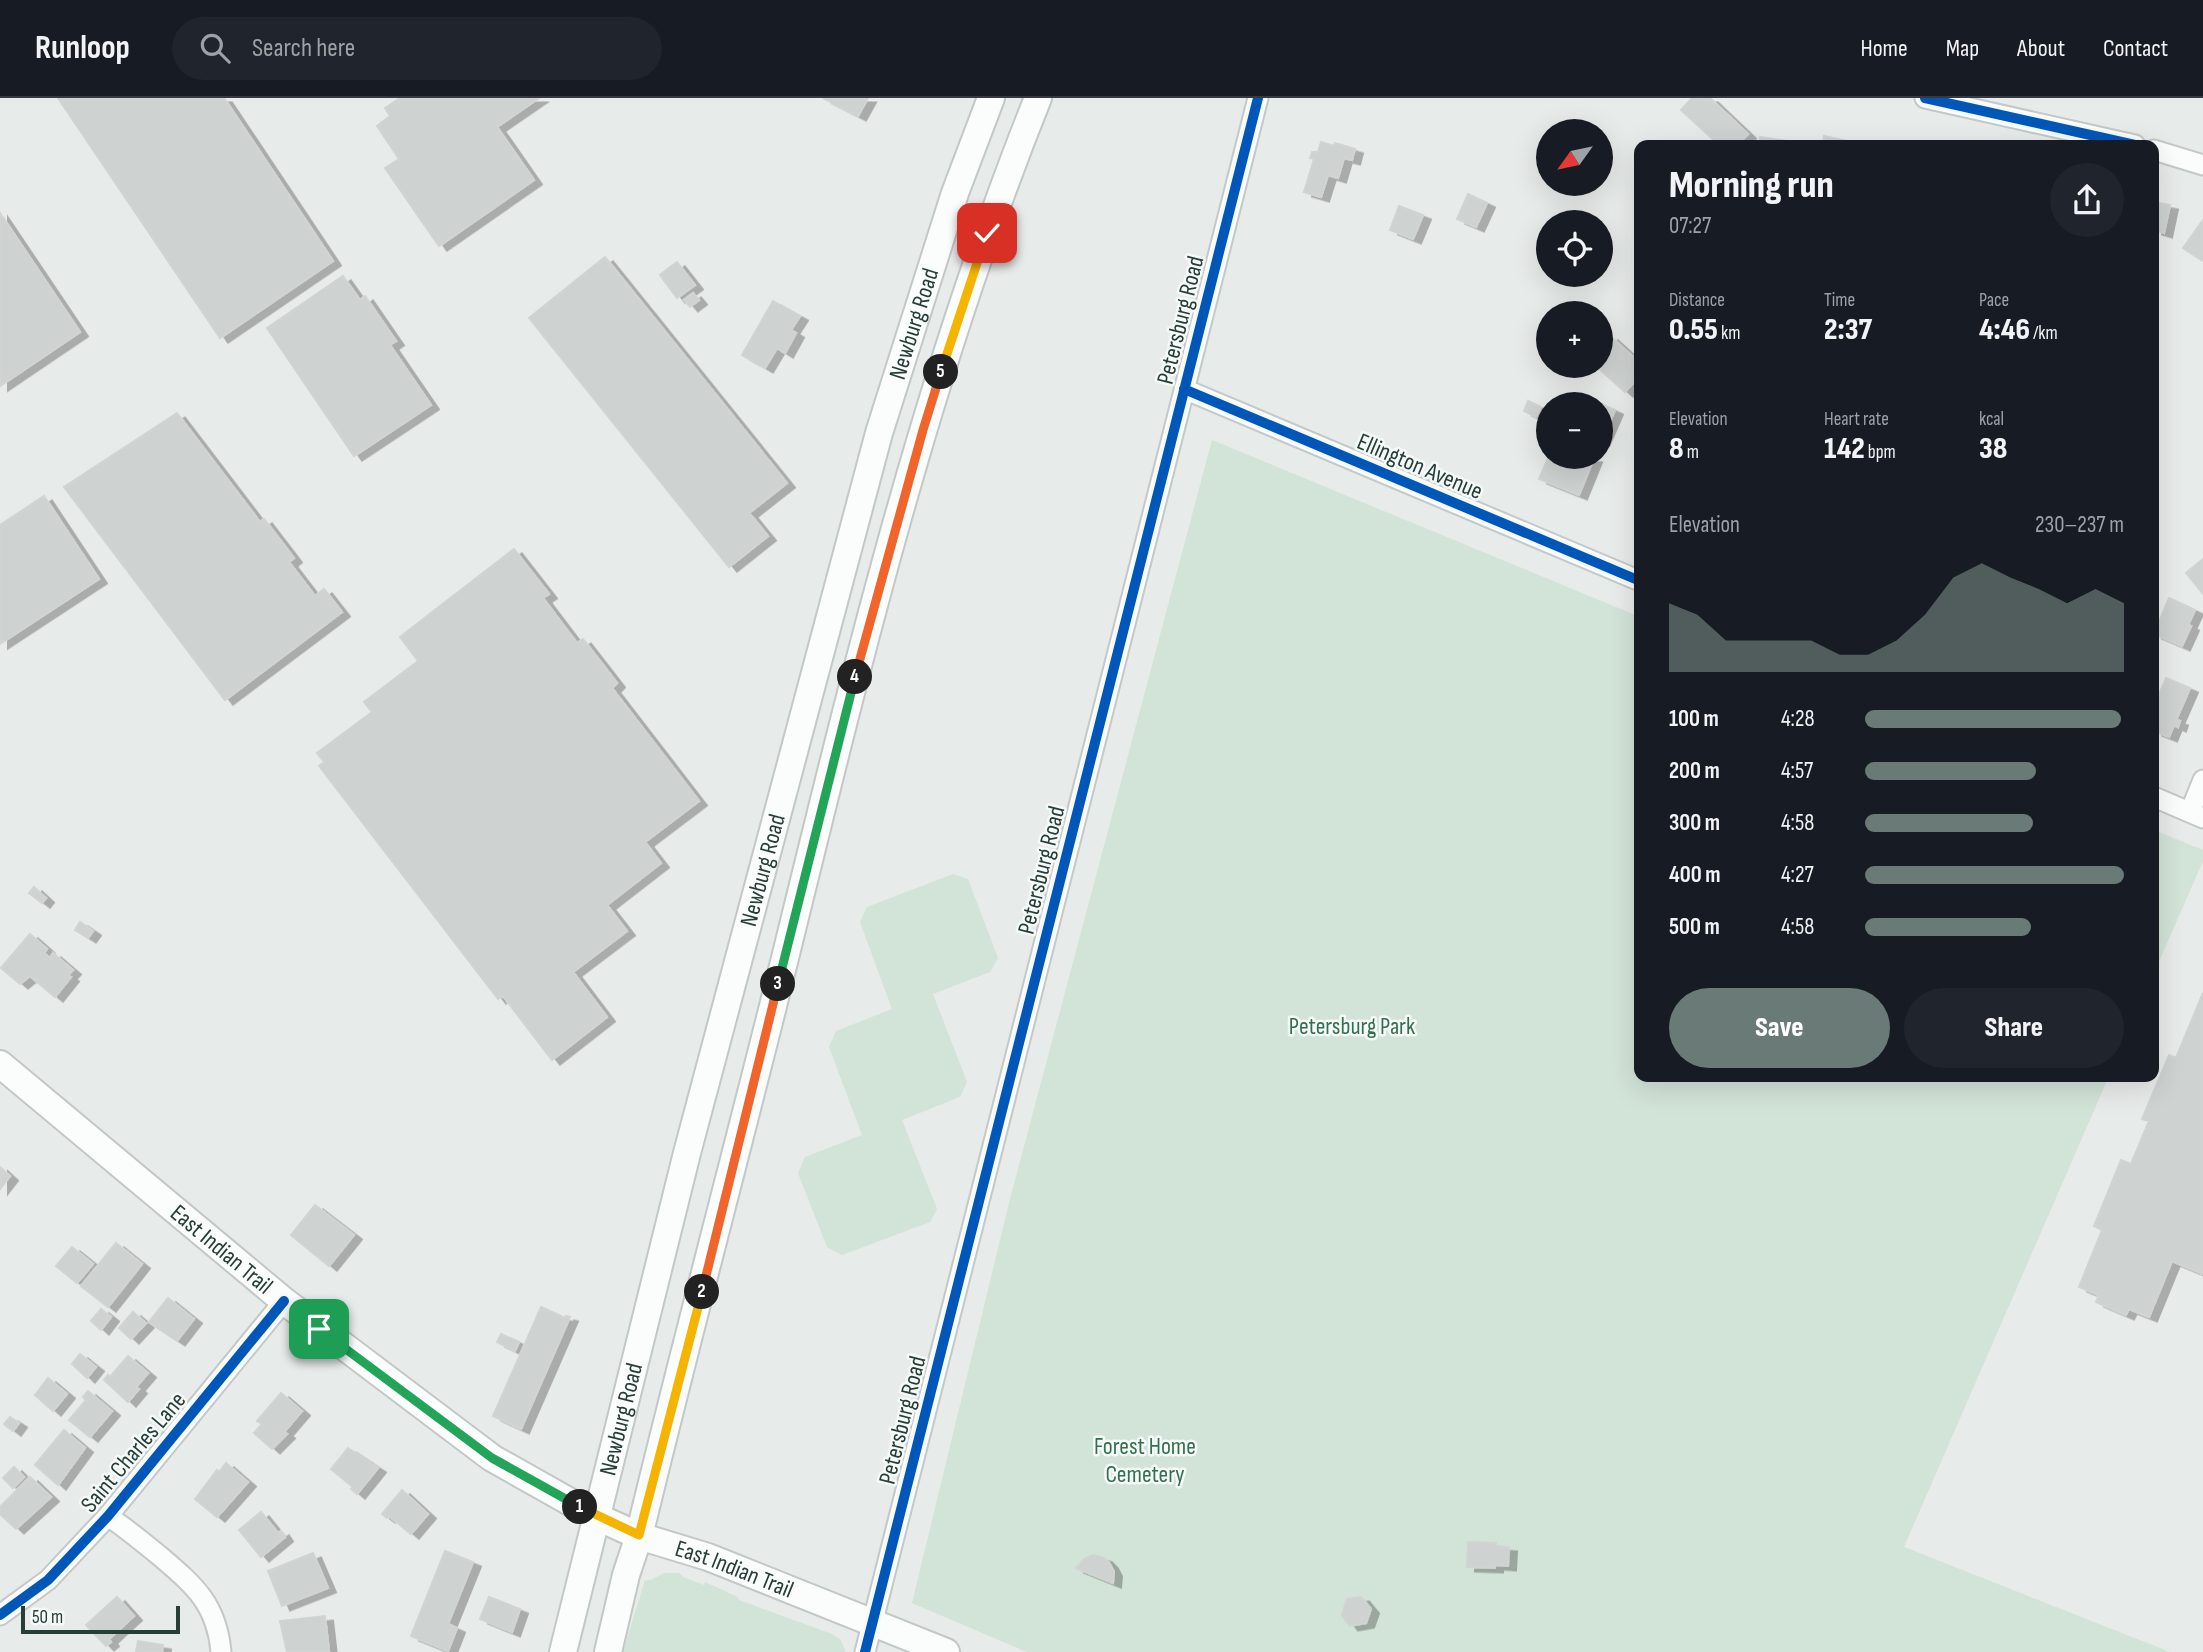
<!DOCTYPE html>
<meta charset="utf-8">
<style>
:root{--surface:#171b24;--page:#20242c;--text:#f1f3f6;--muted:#9ea1a6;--line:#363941;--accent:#6a7a76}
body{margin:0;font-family:"Sofia Sans Condensed",sans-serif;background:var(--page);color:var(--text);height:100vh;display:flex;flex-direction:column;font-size:26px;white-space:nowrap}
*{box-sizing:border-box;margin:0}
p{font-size:23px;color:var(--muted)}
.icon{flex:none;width:38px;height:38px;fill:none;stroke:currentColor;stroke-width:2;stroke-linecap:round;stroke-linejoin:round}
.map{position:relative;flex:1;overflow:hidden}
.drawer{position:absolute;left:1634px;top:42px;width:525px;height:942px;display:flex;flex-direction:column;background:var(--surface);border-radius:14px;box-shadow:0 7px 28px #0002}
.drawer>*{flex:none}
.needle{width:46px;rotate:237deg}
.buttons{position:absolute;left:1536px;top:21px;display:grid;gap:14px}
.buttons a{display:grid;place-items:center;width:77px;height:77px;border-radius:50%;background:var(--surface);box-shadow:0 7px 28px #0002;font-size:35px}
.scale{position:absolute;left:21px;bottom:18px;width:159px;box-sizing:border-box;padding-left:7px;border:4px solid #263d38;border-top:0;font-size:19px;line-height:24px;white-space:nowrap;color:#263d38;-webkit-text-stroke:5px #f5f9f8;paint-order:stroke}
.pin{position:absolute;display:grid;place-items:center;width:60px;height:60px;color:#fff;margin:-30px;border-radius:14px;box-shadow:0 4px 10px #0006}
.km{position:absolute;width:35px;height:35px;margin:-18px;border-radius:50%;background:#222;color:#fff;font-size:19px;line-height:35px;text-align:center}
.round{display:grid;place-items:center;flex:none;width:74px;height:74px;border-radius:37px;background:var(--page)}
.headline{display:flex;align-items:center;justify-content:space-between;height:119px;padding:0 35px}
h1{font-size:38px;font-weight:800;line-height:52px}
.stats{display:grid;grid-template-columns:repeat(3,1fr);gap:10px;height:119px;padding:7px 35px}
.stats div{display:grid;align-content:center}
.stats b{font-size:30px;font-weight:800}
.stats small{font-size:19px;font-weight:400}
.stats p{font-size:19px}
.chart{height:196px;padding:14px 35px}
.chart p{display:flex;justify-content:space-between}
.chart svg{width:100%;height:126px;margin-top:7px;fill:var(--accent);opacity:.7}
.primary-button{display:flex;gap:14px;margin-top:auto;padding:14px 35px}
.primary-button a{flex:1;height:80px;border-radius:42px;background:var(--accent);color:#fff;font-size:28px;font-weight:800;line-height:80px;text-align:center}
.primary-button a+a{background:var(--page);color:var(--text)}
ul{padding:0 35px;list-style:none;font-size:23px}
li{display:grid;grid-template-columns:112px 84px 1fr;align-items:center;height:52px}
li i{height:18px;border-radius:9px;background:var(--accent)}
header{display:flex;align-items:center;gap:42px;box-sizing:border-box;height:98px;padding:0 35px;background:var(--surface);border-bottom:2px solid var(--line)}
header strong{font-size:33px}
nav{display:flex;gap:38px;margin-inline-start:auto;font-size:24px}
.search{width:490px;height:63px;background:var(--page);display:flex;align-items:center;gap:18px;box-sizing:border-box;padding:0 24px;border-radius:38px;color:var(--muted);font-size:26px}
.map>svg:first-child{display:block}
.green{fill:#d2e3d7}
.building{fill:#ced2d1;stroke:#d0d4d2;stroke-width:2;filter:url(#shadow)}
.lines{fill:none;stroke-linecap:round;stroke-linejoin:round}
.street-casing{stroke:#c4c8c6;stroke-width:23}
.secondary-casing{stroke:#c2c8c6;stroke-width:30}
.street{stroke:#fbfcfc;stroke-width:19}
.secondary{stroke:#fbfcfc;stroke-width:26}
.cycleway-casing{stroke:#f5f9f8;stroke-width:15}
.cycleway{stroke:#0057b8;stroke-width:10}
.split-1-casing{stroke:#fff;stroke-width:14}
.split-2-casing{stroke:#fff;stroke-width:14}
.split-3-casing{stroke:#fff;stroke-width:14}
.split-4-casing{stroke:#fff;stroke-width:14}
.split-5-casing{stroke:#fff;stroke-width:14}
.split-6-casing{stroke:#fff;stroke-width:14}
.split-1{stroke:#22a559;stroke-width:9}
.split-2{stroke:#f5b400;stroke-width:9}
.split-3{stroke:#f0652b;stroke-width:9}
.split-4{stroke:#22a559;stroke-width:9}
.split-5{stroke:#f0652b;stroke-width:9}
.split-6{stroke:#f5b400;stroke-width:9}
.labels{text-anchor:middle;stroke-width:5;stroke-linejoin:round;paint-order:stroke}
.street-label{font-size:24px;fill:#263d38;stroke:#f5f9f8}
.park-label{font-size:24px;fill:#34704e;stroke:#f5f9f8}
</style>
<header>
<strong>Runloop</strong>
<div class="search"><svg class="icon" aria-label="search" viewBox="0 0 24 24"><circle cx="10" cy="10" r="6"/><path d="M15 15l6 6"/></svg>Search here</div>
<nav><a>Home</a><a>Map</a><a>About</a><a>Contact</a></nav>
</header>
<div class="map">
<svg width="2203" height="1554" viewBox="0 0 2203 1554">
<defs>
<filter id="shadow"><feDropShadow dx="8" dy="4.5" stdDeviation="0" flood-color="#0004"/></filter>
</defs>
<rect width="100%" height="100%" fill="#e7ebe9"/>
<!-- green -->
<path class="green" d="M1212,342L1640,519V978H2109L1904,1449L2170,1554H1027L912,1505L1010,1101Z
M2154,732L2203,752V763L2154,875Z
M953,776L968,781L998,860L990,874L933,896L967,984L960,999L902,1022L937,1111L930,1124L842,1157L827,1149L798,1075L805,1059L862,1037L829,949L836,933L892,911L860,824L867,809Z
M664,1475H679L683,1479L704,1487L705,1484L738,1499L739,1502L832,1536L840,1541L846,1554H623L645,1482H651Z"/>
<!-- building -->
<path class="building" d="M58,0H224L333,163L220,240Z
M400,0H539L497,29L534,82L439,148L385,70L399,61L377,28L390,18L385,10Z
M823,0H868L858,18Z
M1692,0H1710L1748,36L1737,47H1719L1681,12Z
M1824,38L1862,46V47H1823Z
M1760,39L1807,46L1806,47H1759Z
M1321,44L1334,48L1335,45L1355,51L1352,62L1344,60L1338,80L1328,77L1321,99L1304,94L1314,61L1310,60L1312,54H1318Z
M1468,96L1487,105L1476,129L1457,121Z
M2154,104L2170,107L2164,135L2154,132Z
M1399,108L1423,117L1413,141L1390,132Z
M0,115L80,234L0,288Z
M2203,122V163L2183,150Z
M605,159L787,385L749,415L768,438L729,469L529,220Z
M677,164L695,187L677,200L660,177Z
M343,178L360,202L365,198L396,243L390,247L431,307L354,358L267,230Z
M693,195L699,202L690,209L684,202Z
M773,203L800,218L791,232L796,235L785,255L777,250L765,270L742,257Z
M1610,238L1640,265V277L1625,294L1596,268H1601V248Z
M1589,301L1615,312L1601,344V306H1587Z
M1528,303L1541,309L1536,319L1524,313Z
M177,315L260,424L264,421L294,460L289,464L315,498L324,491L342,514L225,602L64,389Z
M1549,358L1569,364L1572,359L1594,360L1579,397L1539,381Z
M44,398L99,481L0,546V427Z
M514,451L549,496L543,500L577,545L583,541L617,585L612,590L699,703L645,744L661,765L607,807L627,833L573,874L607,919L552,962L503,898L498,901L319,668L324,664L317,655L372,614L364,604L418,563L400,539Z
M2203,461V496L2186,475Z
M2169,500L2195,512L2188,527L2191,528L2182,548L2154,536Z
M2166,580L2190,590L2176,622L2180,623L2178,629L2174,627L2169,639L2154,633V609Z
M34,789L46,800L42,805L29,795Z
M80,824L93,833L88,840L75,832Z
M30,836L47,851L44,855L50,860L53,855L73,872L68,877L71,879L55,899L30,878L20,886L1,870Z
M2203,895V1176L2172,1163L2149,1219L2129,1211L2126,1217L2096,1204L2099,1197L2079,1189L2102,1132L2094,1128L2121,1062L2131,1066L2149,1023L2142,1021L2169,957L2176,960Z
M0,1069L10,1078L0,1091Z
M315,1107L354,1137L329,1168L291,1137Z
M116,1145L142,1166L108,1209L81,1188Z
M72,1149L93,1166L77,1185L56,1168Z
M168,1200L194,1221L177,1243L149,1224Z
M541,1209L565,1220L566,1218L570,1219L521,1331L493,1318Z
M101,1211L111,1219L101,1232L91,1223Z
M133,1214L146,1225L131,1241L119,1230Z
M501,1236L519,1244L515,1253L497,1244Z
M80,1256L96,1269L87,1280L72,1266Z
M128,1258L148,1275L136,1289L139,1291L128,1304L104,1282L108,1277L110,1279Z
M48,1280L67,1296L53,1313L35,1297Z
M88,1293L112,1313L90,1339L69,1322L86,1302L83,1299Z
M281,1295L302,1313L284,1334L287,1336L272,1351L254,1335L262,1326L257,1323Z
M10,1319L19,1325L13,1333L4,1326Z
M64,1332L85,1350L58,1387L35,1367Z
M348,1350L378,1370L357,1396L351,1391L353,1389L331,1371Z
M226,1365L248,1384L217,1419L195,1401L217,1372L219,1374Z
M14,1369L24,1379L13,1390L3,1380Z
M30,1379L51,1399L16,1431L0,1416V1409Z
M402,1392L428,1416L411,1436L389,1418L387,1420L382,1416Z
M261,1414L278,1435L281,1433L285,1439L261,1459L239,1432Z
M1468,1444L1496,1445L1495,1448L1509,1449L1508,1468L1495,1467V1470L1467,1469Z
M445,1453L473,1464L448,1526L457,1530L448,1553L411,1538Z
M313,1455L328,1490L282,1508L268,1473Z
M1093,1457L1104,1460L1110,1466L1114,1474L1113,1485L1076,1470L1084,1461Z
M117,1499L134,1518L109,1541L111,1544L106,1548L86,1527Z
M489,1499L520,1511L512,1534L480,1521Z
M1361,1499L1371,1511L1366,1525L1350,1528L1342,1517L1347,1501Z
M325,1518L329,1553L287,1554L280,1523Z
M138,1543L163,1547L162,1554H136Z"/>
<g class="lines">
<defs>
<path id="street" d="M1925,0L2135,47
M2154,52L2203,67
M1184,291L1640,483
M2154,699L2203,720
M2190,714L2203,682
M108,1418C127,1431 144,1445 161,1459C195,1488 217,1507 221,1554
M0,1517L48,1482L108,1418L284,1203
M865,1554L1258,0"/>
<g id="secondary">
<path id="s1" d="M0,966L284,1203L492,1360L595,1418L639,1438L708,1459L946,1554"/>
<path id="s2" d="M563,1554L687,1055L879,335L955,95L991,0"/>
<path d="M608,1554L626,1477L639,1438C686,1243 738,1050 786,856C857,567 927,276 1038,0"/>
</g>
</defs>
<!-- street casing -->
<use href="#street" class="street-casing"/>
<!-- secondary casing -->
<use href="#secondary" class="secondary-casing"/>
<!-- street -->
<use href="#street" class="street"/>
<!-- secondary -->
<use href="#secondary" class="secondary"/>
<defs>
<path id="cycleway" d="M1925,0L2135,47
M1184,291L1640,483
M0,1517L48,1482L108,1418L284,1203
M865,1554L1258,0"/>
</defs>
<!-- cycleway casing -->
<use href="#cycleway" class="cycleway-casing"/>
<!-- cycleway -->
<use href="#cycleway" class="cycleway"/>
</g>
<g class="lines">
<defs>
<path id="split-1" d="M319,1231L492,1360L580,1409"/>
<path id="split-2" d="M580,1409L639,1437L702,1194"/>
<path id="split-3" d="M702,1194L778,886"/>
<path id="split-4" d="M778,886L855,579"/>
<path id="split-5" d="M855,579L923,332L941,274"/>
<path id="split-6" d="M941,274L987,135"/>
</defs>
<!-- split-1 casing -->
<use href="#split-1" class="split-1-casing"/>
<!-- split-2 casing -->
<use href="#split-2" class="split-2-casing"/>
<!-- split-3 casing -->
<use href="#split-3" class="split-3-casing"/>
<!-- split-4 casing -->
<use href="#split-4" class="split-4-casing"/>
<!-- split-5 casing -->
<use href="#split-5" class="split-5-casing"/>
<!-- split-6 casing -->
<use href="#split-6" class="split-6-casing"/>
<!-- split-1 -->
<use href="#split-1" class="split-1"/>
<!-- split-2 -->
<use href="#split-2" class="split-2"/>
<!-- split-3 -->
<use href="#split-3" class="split-3"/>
<!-- split-4 -->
<use href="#split-4" class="split-4"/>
<!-- split-5 -->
<use href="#split-5" class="split-5"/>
<!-- split-6 -->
<use href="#split-6" class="split-6"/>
</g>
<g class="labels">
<!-- street labels -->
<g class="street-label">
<text transform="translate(1180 222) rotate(-76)" y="8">Petersburg Road</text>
<text dy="8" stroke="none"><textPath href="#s2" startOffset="1374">Newburg Road</textPath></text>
<text transform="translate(1420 368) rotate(23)" y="8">Ellington Avenue</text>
<text transform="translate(1041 772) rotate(-76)" y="8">Petersburg Road</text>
<text dy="8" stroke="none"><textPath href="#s2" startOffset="807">Newburg Road</textPath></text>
<text dy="8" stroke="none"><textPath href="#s1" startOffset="289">East Indian Trail</textPath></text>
<text dy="8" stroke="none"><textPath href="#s2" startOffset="240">Newburg Road</textPath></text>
<text transform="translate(902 1322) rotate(-76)" y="8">Petersburg Road</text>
<text transform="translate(133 1354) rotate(-50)" y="8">Saint Charles Lane</text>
<text dy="8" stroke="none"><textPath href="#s1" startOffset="898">East Indian Trail</textPath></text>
</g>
<!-- park labels -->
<g class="park-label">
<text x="1352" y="936">Petersburg Park</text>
<text x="1145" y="1356">Forest Home<tspan x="1145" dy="28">Cemetery</tspan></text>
</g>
</g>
</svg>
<div class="buttons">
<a><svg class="needle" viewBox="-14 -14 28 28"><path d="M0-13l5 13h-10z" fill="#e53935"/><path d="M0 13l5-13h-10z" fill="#9ea1a6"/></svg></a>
<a><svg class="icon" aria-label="locate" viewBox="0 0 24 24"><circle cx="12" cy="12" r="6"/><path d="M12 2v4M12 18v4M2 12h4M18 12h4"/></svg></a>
<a>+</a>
<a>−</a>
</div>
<div class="scale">50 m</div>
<div class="pin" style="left:319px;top:1231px;background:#1e9e55"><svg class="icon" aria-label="arrive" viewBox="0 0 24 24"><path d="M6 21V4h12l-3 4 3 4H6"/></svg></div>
<div class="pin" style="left:987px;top:135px;background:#d93025"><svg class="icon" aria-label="check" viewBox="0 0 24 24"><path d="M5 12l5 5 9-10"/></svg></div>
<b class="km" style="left:580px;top:1409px">1</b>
<b class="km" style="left:702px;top:1194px">2</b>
<b class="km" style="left:778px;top:886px">3</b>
<b class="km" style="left:855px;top:579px">4</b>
<b class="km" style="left:941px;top:274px">5</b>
<section class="drawer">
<div class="headline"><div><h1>Morning run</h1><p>07:27</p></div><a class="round"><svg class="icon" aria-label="share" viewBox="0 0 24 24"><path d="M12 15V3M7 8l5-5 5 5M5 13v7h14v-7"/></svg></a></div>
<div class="stats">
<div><p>Distance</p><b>0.55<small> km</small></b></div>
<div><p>Time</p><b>2:37</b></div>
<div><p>Pace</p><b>4:46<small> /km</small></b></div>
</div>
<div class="stats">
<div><p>Elevation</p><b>8<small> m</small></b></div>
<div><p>Heart rate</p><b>142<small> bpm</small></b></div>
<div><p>kcal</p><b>38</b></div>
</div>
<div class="chart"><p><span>Elevation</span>230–237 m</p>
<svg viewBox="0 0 160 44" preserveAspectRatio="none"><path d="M0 44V20L10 24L20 33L30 33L40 33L50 33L60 38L70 38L80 33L90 24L100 11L110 6L120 11L130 15L140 20L150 15L160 20V44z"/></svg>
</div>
<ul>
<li><b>100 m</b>4:28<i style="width:99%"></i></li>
<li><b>200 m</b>4:57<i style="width:66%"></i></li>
<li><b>300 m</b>4:58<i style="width:65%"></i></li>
<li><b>400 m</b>4:27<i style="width:100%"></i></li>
<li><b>500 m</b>4:58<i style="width:64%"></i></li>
</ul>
<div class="primary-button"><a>Save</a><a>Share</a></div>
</section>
</div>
